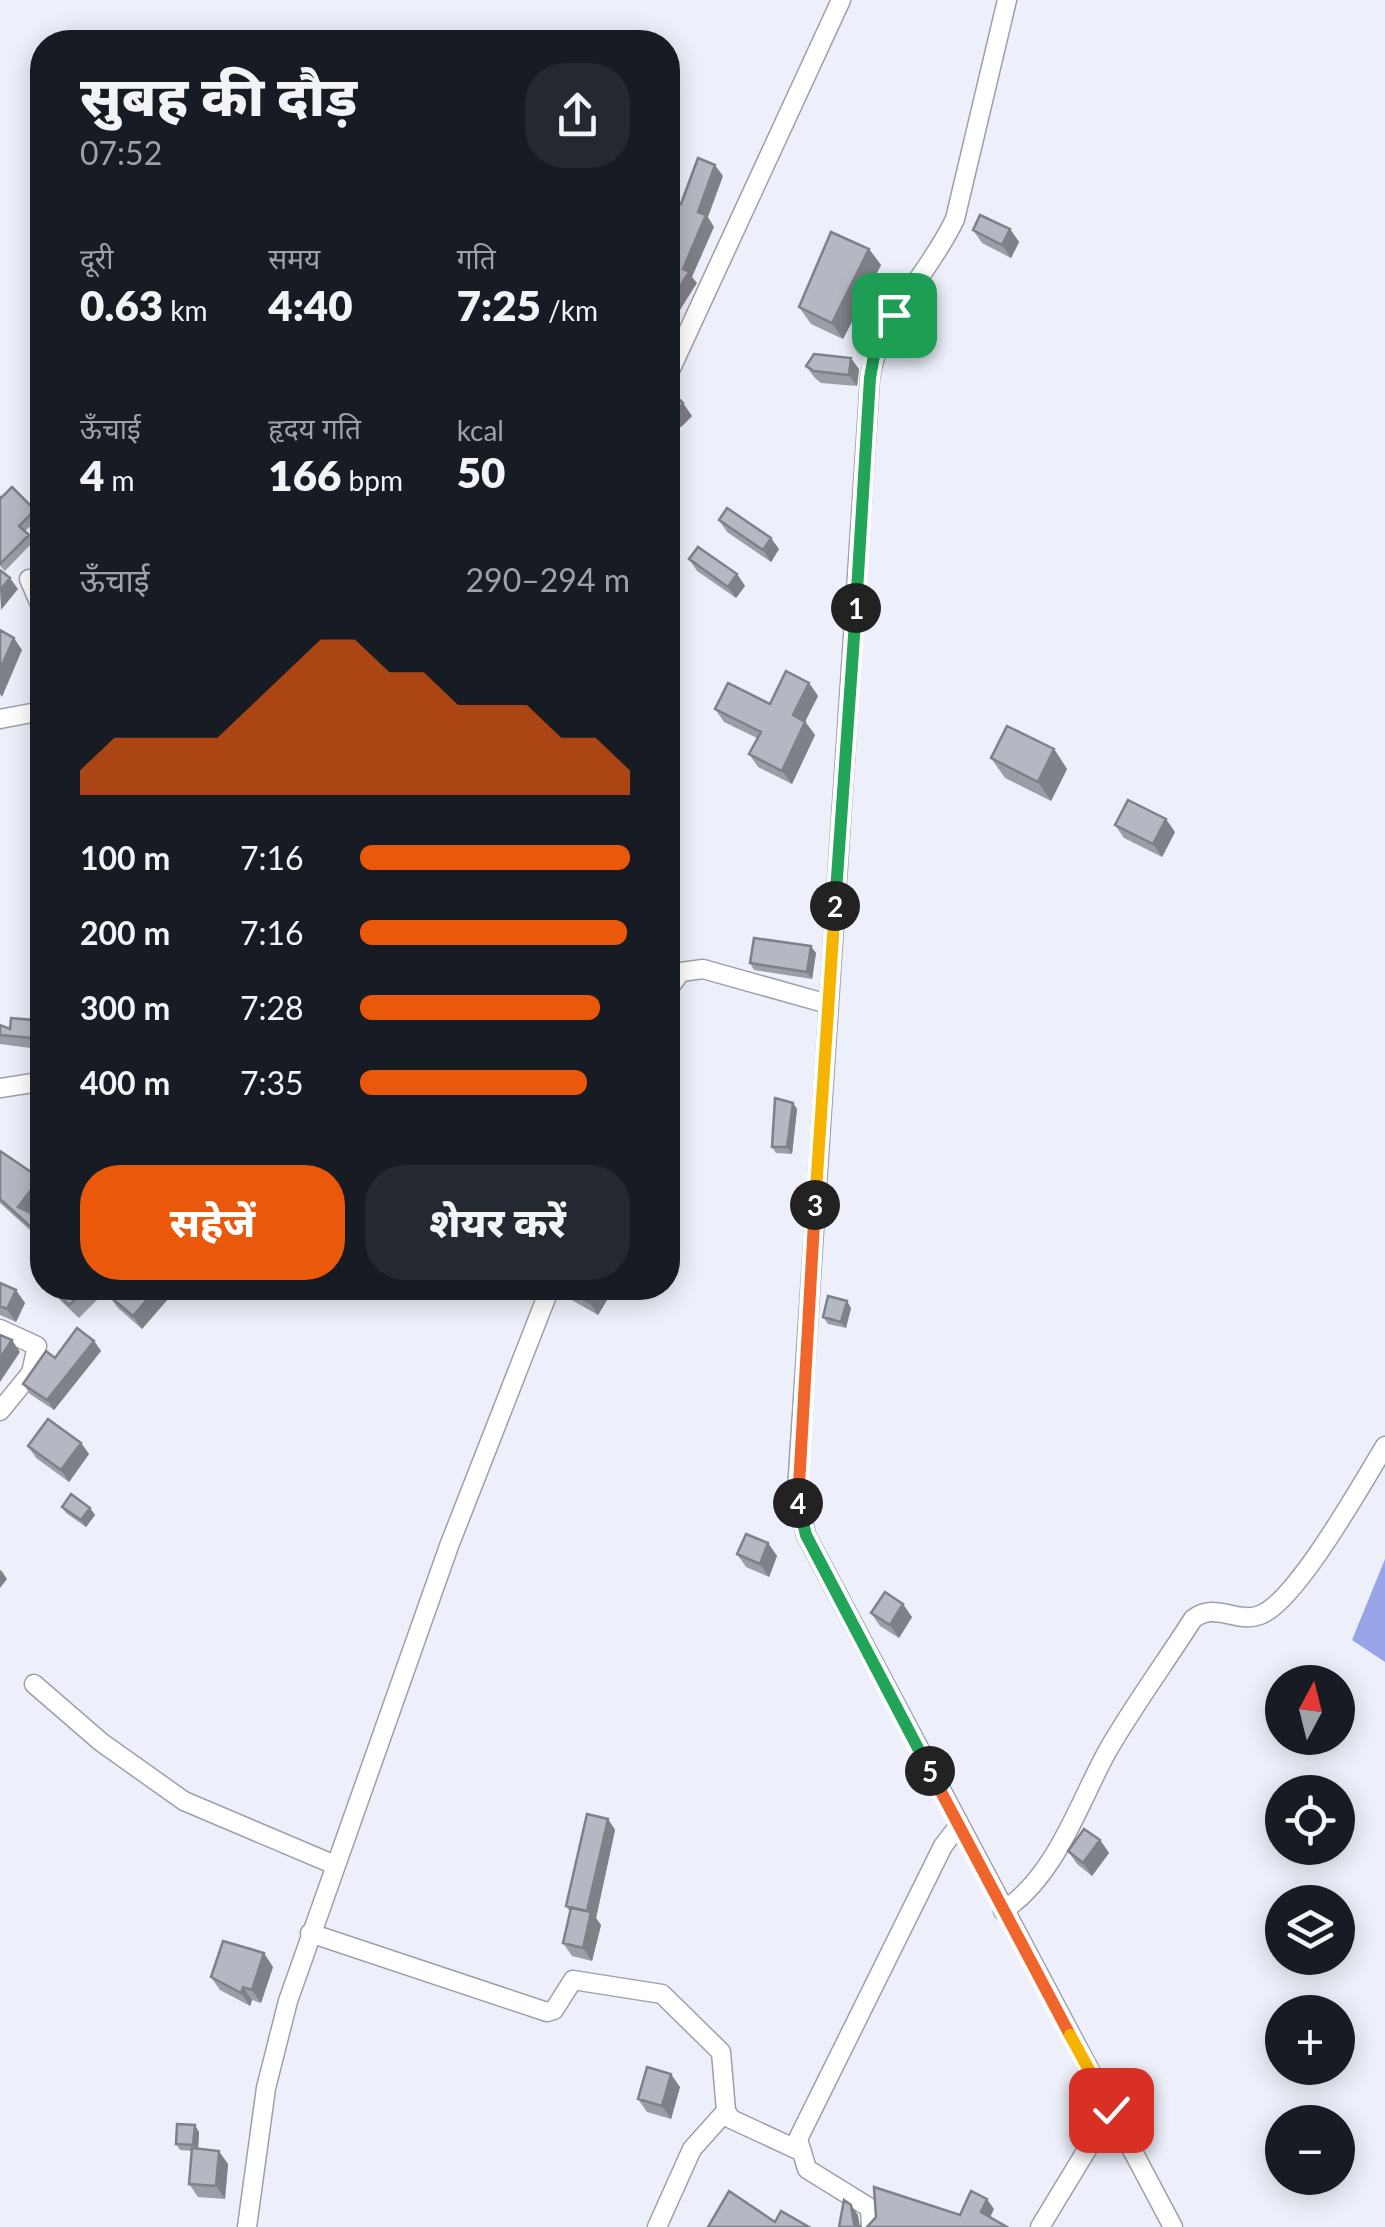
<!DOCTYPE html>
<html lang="hi">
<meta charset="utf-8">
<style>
:root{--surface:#171b24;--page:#242831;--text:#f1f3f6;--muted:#9ea1a6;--accent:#ea580c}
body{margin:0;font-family:Lato,"Noto Sans Devanagari",sans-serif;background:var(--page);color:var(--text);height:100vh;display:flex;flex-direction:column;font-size:38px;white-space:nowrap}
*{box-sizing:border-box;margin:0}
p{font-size:32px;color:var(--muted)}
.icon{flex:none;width:55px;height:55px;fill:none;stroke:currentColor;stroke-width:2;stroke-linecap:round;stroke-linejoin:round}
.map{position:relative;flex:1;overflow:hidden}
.drawer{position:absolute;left:30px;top:30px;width:650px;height:1270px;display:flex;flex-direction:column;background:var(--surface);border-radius:40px;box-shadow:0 5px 25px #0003}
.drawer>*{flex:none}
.needle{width:65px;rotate:7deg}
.controls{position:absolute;left:1265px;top:1665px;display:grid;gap:20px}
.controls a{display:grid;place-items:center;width:90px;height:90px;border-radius:50%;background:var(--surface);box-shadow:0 5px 25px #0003;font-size:50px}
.pin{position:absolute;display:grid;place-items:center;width:85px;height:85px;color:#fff;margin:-42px;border-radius:20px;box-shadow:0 5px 15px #0006}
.km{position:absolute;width:50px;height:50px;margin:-25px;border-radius:50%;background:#222;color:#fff;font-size:28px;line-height:50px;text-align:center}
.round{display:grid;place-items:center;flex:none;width:105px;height:105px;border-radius:40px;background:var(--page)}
.head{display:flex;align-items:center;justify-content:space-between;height:170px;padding:0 50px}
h1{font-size:55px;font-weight:800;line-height:75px}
.figures{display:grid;grid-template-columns:repeat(3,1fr);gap:15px;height:170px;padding:10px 50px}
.figures div{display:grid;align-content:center}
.figures b{font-size:42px;font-weight:800}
.figures small{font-size:28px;font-weight:400}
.figures p{font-size:28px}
.chart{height:280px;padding:20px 50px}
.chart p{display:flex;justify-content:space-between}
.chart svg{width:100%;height:180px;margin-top:10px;fill:var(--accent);opacity:.7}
.button{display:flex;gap:20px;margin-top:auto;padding:20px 50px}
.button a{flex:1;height:115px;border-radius:40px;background:var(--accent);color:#fff;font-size:40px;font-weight:800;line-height:115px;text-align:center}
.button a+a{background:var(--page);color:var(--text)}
ul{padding:0 50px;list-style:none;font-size:32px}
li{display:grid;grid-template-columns:160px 120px 1fr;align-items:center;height:75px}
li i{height:25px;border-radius:12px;background:var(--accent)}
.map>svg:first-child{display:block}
.water{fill:#97a5e8}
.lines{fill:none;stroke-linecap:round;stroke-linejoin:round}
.minor-casing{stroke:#9da0a9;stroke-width:21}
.minor{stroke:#fff;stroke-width:18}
.wall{fill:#9c9ea7}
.shaded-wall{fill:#7f8188}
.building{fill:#b5b8c2;stroke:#7f8188;stroke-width:2.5}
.split-1-casing{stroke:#fff;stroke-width:20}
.split-2-casing{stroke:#fff;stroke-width:20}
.split-3-casing{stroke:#fff;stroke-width:20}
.split-4-casing{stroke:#fff;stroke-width:20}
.split-5-casing{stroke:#fff;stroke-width:20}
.split-6-casing{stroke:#fff;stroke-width:20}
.split-7-casing{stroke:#fff;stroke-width:20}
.split-1{stroke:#22a559;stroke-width:12}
.split-2{stroke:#22a559;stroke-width:12}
.split-3{stroke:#f5b400;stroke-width:12}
.split-4{stroke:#f0652b;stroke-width:12}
.split-5{stroke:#22a559;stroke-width:12}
.split-6{stroke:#f0652b;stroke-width:12}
.split-7{stroke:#f5b400;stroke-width:12}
</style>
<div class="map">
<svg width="1385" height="2227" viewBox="0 0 1385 2227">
<rect width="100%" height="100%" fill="#edf0fa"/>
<!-- water -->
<path class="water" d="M1385,1559V1662L1352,1640Z"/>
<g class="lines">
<defs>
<path id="minor" d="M1007,0L955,219C929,275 880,316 870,378L797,1490L806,1535L1173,2227
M668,375L841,0
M29,579L42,609
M0,719L42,711
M668,989L681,972L703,969L828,1004
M0,1088L39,1082
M0,1329L37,1346L31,1373L0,1411
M34,1684L101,1742L184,1801L335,1865
M1003,1911C1057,1875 1078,1804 1108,1750C1134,1705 1165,1663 1193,1619C1215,1601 1236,1624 1260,1615C1296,1602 1363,1482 1385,1446
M310,1933L547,2012L554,2010L573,1980L662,1994L721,2052L726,2111L731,2119L798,2150
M247,2227L266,2088L288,2001L449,1546L550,1288
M657,2227L692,2149L726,2111
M871,2227L870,2208L807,2169L798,2139L943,1846L959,1825
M1040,2227L1111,2110"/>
</defs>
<!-- minor casing -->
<use href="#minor" class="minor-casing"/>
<!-- minor -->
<use href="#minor" class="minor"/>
</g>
<!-- wall -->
<path class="wall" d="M1010,229L1019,242L1011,258L982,243L973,230Z
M869,249L881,265L843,339L811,324L799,307Z
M806,366L859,369L857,386L821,383L814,377Z
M668,389L692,416L681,427L668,415Z
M0,497L35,510L40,517L25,531L34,541L5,571L0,566Z
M719,520L779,549L771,562L727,532Z
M689,559L737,574L745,586L736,598L697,571Z
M809,683L818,696L805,721L815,735L792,784L758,767L749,754L757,738L724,722L715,709L770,704Z
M1054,749L1067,769L1051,801L1005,778L991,758Z
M1115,825L1175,832L1162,857L1124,838Z
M816,953L812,979L754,970L750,963Z
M0,1025L10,1029L40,1031L38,1049L0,1044Z
M793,1103L797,1109L792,1154L776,1153L772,1147Z
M0,1151L40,1178L42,1181V1195L29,1212L42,1218V1241L0,1203Z
M0,1283L25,1303L16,1322L0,1315Z
M51,1288H90L98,1299L79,1318L60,1300Z
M115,1288H159L168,1299L142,1329L118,1308L108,1295Z
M556,1288H598L607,1300L598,1315L561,1294Z
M851,1308L846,1328L828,1324L823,1317Z
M94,1341L101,1351L54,1410L30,1394L23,1384L55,1358Z
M81,1443L89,1454L69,1482L36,1458L28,1446Z
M62,1507L90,1508L95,1515L86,1527L66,1513Z
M768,1543L777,1556L769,1577L746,1567L737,1554Z
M871,1613L912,1617L899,1638L880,1626Z
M608,1819L615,1830L596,1918L601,1925L592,1961L572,1956L563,1943L570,1912L566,1906Z
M1100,1840L1109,1853L1092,1876L1077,1864L1068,1851Z
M273,1967L261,2003L252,2000L250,2006L220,1990L211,1977Z
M680,2087L671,2119L647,2112L638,2099Z
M199,2132L198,2149L228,2164L225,2199L198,2197L189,2184L192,2151L180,2150L176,2144Z"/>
<!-- shaded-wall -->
<path class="shaded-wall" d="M715,165L723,176L708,217L714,227L692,277L697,283L675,318L668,306L698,212Z
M1010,229L1019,242L1011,258L1002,245Z
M869,249L881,265L843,339L832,323Z
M851,358L859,369L857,386L849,375Z
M683,403L692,416L681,427L672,414Z
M771,538L779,549L771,562L763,550Z
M737,574L745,586L736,598L728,587Z
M10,578L18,589L1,610L0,590Z
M14,638L22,650L2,697L0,694V669Z
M809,683L818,696L802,728L793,715Z
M805,722L815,735L792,784L782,771Z
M1054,749L1067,769L1051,801L1038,782Z
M1166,819L1175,832L1162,857L1153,844Z
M811,946L816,953L812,979L807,972Z
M33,1020L40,1031L38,1049L31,1038Z
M793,1103L797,1109L792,1154L787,1147Z
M40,1178L42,1181V1195L25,1217L18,1207Z
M157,1288H159L168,1299L142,1329L133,1316Z
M597,1288L607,1300L598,1315L589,1302Z
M16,1290L25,1303L16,1322L7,1309Z
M847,1301L851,1308L846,1328L841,1322Z
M12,1340L20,1352L0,1382V1358Z
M94,1341L101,1351L54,1410L47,1400Z
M81,1443L89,1454L69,1482L61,1470Z
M90,1508L95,1515L86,1527L81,1520Z
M768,1543L777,1556L769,1577L760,1564Z
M1,1570L7,1579L0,1588V1571Z
M903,1604L912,1617L899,1638L890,1625Z
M608,1819L615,1830L596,1918L601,1925L592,1961L583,1948L587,1911Z
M1100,1840L1109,1853L1092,1876L1083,1863Z
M264,1953L273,1967L261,2003L252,1990Z
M243,1987L252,2000L250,2006L241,1993Z
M671,2074L680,2087L671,2119L662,2106Z
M195,2125L199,2132L198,2152L193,2145Z
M219,2151L228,2164L225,2199L216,2186Z
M987,2199L994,2209L988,2222L981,2212Z
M851,2205L858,2215L860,2227L854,2224Z"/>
<!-- building -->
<path class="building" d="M698,158L715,165L698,212L706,215L683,269L689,272L668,306V212L672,200L681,204Z
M980,215L1010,229L1002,245L973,230Z
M831,232L869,249L832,323L799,307Z
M814,354L851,358L849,375L814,371L806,366Z
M668,389L683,403L672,414L668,410Z
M12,487L35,510L19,526L29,535L0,564V497L1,498Z
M727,508L771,538L763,550L719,520Z
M698,547L737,574L728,587L689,559Z
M0,570L10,578L0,590Z
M0,630L14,638L0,669Z
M786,671L809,683L793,715L805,722L782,771L749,754L761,732L715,709L728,683L770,704Z
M1007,726L1054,749L1038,782L991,758Z
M1128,800L1166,819L1153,844L1115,825Z
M754,938L811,946L807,972L750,963Z
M11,1018L33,1020L31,1038L0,1035V1025L10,1029Z
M775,1098L793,1103L787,1147H772Z
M0,1151L40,1178L18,1207L42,1218V1237L0,1199Z
M0,1283L16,1290L7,1309L0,1306Z
M51,1288H87L69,1305Z
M115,1288H157L133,1316L108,1295Z
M562,1288H597L589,1302Z
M828,1296L847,1301L841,1322L823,1317Z
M77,1328L94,1341L47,1400L23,1384L46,1351L55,1358Z
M0,1335L12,1340L0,1358Z
M48,1419L81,1443L61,1470L28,1446Z
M71,1494L90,1508L81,1520L62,1507Z
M746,1534L768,1543L760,1564L737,1554Z
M885,1592L903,1604L890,1625L871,1613Z
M587,1814L608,1819L587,1911L566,1906Z
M1084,1829L1100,1840L1083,1863L1068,1851Z
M571,1908L591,1912L583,1948L563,1943Z
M223,1941L264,1953L252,1990L243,1987L241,1993L211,1977Z
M647,2067L671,2074L662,2106L638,2099Z
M177,2124L195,2125L193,2145L176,2144Z
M192,2148L219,2151L216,2186L189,2184Z
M874,2187L960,2215L971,2191L987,2199L981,2212L1007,2227H867L876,2217Z
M729,2191L775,2222L781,2211L809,2227H708Z
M844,2200L851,2205L854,2224L861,2227H839Z"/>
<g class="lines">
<defs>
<path id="split-1" d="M856,608L870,378L875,350L894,315"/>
<path id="split-2" d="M835,906L856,608"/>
<path id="split-3" d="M815,1205L835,906"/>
<path id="split-4" d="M798,1503L815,1205"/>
<path id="split-5" d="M798,1503L806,1535L930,1771"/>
<path id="split-6" d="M930,1771L1070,2035"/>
<path id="split-7" d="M1070,2035L1111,2110"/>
</defs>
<!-- split-1 casing -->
<use href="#split-1" class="split-1-casing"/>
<!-- split-2 casing -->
<use href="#split-2" class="split-2-casing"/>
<!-- split-3 casing -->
<use href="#split-3" class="split-3-casing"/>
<!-- split-4 casing -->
<use href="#split-4" class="split-4-casing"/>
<!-- split-5 casing -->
<use href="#split-5" class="split-5-casing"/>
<!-- split-6 casing -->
<use href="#split-6" class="split-6-casing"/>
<!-- split-7 casing -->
<use href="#split-7" class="split-7-casing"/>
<!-- split-1 -->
<use href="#split-1" class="split-1"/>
<!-- split-2 -->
<use href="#split-2" class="split-2"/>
<!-- split-3 -->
<use href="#split-3" class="split-3"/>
<!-- split-4 -->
<use href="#split-4" class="split-4"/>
<!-- split-5 -->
<use href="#split-5" class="split-5"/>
<!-- split-6 -->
<use href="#split-6" class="split-6"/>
<!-- split-7 -->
<use href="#split-7" class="split-7"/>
</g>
</svg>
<div class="controls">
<a><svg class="needle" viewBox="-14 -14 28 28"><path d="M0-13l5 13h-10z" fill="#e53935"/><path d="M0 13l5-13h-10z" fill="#9ea1a6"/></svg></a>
<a><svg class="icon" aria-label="locate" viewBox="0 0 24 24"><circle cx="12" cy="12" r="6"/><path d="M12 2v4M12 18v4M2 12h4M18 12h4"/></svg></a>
<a><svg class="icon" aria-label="layers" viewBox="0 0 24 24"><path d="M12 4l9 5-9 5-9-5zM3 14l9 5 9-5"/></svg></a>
<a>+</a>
<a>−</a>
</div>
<div class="pin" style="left:894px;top:315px;background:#1e9e55"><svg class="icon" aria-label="arrive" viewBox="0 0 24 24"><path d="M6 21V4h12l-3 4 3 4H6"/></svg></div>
<div class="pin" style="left:1111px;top:2110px;background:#d93025"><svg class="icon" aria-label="check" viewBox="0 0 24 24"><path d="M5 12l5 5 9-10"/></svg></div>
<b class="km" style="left:856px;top:608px">1</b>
<b class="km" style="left:835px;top:906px">2</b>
<b class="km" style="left:815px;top:1205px">3</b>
<b class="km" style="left:798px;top:1503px">4</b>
<b class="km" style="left:930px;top:1771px">5</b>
<section class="drawer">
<div class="head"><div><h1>सुबह की दौड़</h1><p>07:52</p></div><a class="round"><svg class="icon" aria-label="share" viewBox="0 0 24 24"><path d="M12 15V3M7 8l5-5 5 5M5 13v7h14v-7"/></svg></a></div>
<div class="figures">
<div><p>दूरी</p><b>0.63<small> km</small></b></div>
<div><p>समय</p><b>4:40</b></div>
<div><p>गति</p><b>7:25<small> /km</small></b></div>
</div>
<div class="figures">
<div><p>ऊँचाई</p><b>4<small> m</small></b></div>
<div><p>हृदय गति</p><b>166<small> bpm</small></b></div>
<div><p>kcal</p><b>50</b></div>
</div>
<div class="chart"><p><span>ऊँचाई</span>290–294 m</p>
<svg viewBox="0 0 160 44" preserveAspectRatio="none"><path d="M0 44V38L10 30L20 30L30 30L40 30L50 22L60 14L70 6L80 6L90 14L100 14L110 22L120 22L130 22L140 30L150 30L160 38V44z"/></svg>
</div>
<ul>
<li><b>100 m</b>7:16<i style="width:100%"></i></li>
<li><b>200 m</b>7:16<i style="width:99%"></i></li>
<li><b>300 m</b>7:28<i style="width:89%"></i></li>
<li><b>400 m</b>7:35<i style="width:84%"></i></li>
</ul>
<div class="button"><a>सहेजें</a><a>शेयर करें</a></div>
</section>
</div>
